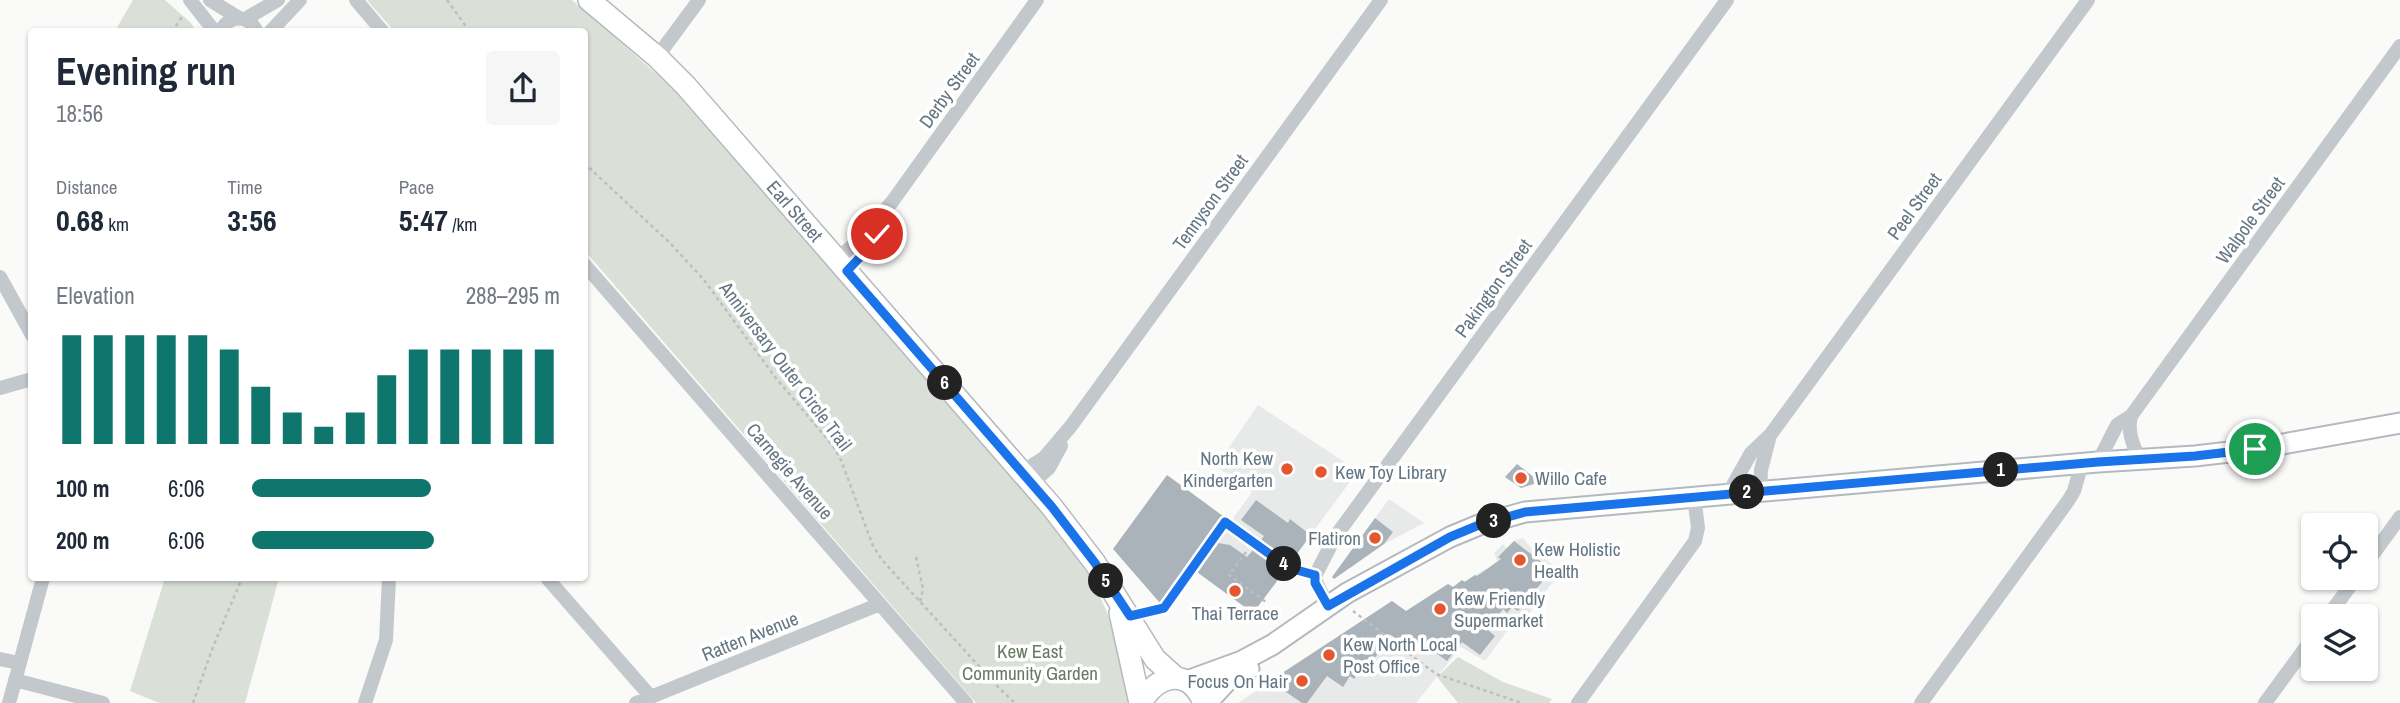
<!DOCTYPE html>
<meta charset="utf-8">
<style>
:root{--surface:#fff;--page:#f6f6f7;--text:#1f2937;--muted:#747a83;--accent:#0f766e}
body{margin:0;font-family:"Archivo Narrow",sans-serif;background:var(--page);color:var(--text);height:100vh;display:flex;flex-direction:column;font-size:26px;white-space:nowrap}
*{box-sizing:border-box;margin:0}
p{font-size:23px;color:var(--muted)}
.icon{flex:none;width:38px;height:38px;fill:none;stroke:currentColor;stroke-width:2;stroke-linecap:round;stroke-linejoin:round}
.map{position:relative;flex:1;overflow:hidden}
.side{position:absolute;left:28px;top:28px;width:560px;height:553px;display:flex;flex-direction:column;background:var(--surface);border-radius:7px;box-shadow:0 2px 5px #0004}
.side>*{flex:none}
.buttons{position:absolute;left:2301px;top:513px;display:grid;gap:14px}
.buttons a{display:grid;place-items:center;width:77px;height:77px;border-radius:7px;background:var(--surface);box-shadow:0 2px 5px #0004;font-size:35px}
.pin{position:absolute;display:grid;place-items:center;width:60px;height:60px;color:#fff;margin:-30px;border:4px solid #fff;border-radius:50%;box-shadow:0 2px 7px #0007}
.km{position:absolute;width:35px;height:35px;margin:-18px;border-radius:50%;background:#222;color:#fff;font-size:19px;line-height:35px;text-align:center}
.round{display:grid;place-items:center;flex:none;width:74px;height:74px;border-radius:7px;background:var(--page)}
.head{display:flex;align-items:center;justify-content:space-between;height:119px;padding:0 28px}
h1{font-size:38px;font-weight:700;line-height:52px}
.metrics{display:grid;grid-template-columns:repeat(3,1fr);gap:10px;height:119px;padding:7px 28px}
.metrics div{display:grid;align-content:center}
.metrics b{font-size:30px;font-weight:700}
.metrics small{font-size:19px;font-weight:400}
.metrics p{font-size:19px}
.chart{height:196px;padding:14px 28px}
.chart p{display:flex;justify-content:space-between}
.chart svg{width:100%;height:126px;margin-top:7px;stroke:var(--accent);stroke-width:6}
ul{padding:0 28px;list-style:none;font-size:23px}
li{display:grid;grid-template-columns:112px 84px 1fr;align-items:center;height:52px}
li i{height:18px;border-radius:9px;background:var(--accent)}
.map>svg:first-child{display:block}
.built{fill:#e8e9e9}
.green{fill:#dadfd7}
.building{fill:#aab3b9}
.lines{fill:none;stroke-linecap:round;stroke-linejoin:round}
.secondary-casing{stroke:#b3babf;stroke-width:23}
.primary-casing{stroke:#b5babe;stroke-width:24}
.path{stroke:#bbbfc2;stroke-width:2.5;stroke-dasharray:3.5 3.5;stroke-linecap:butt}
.service{stroke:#c3c8cc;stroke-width:7}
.minor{stroke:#c3c8cc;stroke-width:14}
.secondary{stroke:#fff;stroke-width:19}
.primary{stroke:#fff;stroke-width:21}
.route-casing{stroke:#fff;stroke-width:14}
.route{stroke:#1a73e8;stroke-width:9}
.poi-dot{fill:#e4572e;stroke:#fff;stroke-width:2.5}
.labels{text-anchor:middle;stroke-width:7;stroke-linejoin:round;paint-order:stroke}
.street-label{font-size:19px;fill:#657683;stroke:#fff}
.poi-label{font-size:19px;fill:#657683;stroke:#fff;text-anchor:start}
.park-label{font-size:19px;fill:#687a64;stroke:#fff}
</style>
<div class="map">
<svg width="2400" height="703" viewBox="0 0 2400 703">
<rect width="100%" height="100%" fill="#fafaf8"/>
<!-- built -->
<path class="built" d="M1258,405L1358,471L1253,613L1195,571L1252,492L1216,466Z
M1389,499L1424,523L1384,544L1350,568L1375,518Z
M1523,538L1533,550L1561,571L1525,619L1510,627L1485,661L1461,647L1416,703H1238L1392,601L1406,611L1448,584L1453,587L1486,569L1489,571L1498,563L1494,553L1503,544L1507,548L1514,541Z"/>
<!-- green -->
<path class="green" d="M133,0H165L191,23L196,31H115Z
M367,0H572L676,91L1029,495C1075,551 1108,593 1123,665C1125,678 1129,690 1129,703H976L585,251L584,32L394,31Z
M165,578H279L245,703H159L130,691Z
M1458,657L1503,682L1552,699L1549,703H1458L1437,677Z"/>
<!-- building -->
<path class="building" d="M1517,464L1540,482L1521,488L1505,477Z
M1167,475L1223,516L1160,603L1113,549Z
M1256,500L1288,523L1290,519L1308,533L1310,536L1291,562L1261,540L1264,536L1241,520Z
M1375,518L1393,532L1384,544L1334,579L1332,577Z
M1514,541L1552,570L1518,611L1512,607L1507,613L1503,609L1488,630L1495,636L1480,655L1462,642L1447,661L1422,643L1415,652L1391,635L1372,662L1368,659L1354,679L1350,676L1343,687L1327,676L1307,703H1302L1270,681L1392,601L1406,611L1448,584L1453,587L1462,580L1465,582L1475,575L1477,576L1501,559L1498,557Z
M1218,543L1230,545L1247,557L1253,550L1284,572L1253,613L1197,572Z"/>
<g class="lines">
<defs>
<path id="secondary" d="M1187,681L1242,661L1272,645L1347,593L1450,537L1479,525L1525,512L2098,462L2195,456L2255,449L2400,423
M1207,703L1227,681L1249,669"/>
<path id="primary" d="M589,0L657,57L686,86L1052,507L1095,563L1155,659L1175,677
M1120,613L1140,703
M1141,703C1157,673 1190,667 1204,703"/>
</defs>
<!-- secondary casing -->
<use href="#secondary" class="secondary-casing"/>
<!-- primary casing -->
<use href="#primary" class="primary-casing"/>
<!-- path -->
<path class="path" d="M447,0L470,32
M172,32L182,17
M584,163L670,243L704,280L775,377L833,446L841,460L873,546L882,560L998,687L1015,703
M1246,552L1229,575L1266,602
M916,557L923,589L920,602
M1353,611L1436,674L1522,703
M193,703L213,647L242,578"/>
<!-- service -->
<path class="service" d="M1131,616L1164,608L1225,522L1289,568L1315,575"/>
<!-- minor -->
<path class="minor" d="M190,0L215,32
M210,0L239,18
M356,0L383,32
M245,19L278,0
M220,32C229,14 249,14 257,32
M270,32L300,0
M657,57L699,0
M837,259L855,244L892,202L1037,0
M584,264L966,703
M847,271L866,251L886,216
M0,277L32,335
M0,388L32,379
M2131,416C2127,432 2133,444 2139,459
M2098,462L2117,425L2131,416L2400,46
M1022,472L1044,458L1071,426L1381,0
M1032,483L1049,468L1061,446
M1760,491L1761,470L1769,439
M1728,494L1751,453L1771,434L2088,0
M2366,564L2400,517
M547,578L651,697
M1328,606L1314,578L1335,537L1727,0
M2328,616L2356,578
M0,659L19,663
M15,680L103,703
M9,703L43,578
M365,703L386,640L389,578
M636,703L880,604
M1578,703L1695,541L1698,528L1694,496
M1921,703L2068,501L2074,491L2082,463
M2265,703L2314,636"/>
<!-- secondary -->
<use href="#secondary" class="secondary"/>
<!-- primary -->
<use href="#primary" class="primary"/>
</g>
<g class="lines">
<defs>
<path id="route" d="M877,234L866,251L847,271L1052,507L1095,563L1130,616L1164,608L1225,522L1289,568L1315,575V583L1328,606L1450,537L1479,525L1525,512L2098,462L2195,456L2255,449"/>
</defs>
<!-- route casing -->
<use href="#route" class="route-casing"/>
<!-- route -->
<use href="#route" class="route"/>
</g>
<!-- markers -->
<g class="poi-dot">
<circle cx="1287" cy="469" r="7"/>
<circle cx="1321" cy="472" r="7"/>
<circle cx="1521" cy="478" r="7"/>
<circle cx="1375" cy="538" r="7"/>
<circle cx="1520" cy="560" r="7"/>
<circle cx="1235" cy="591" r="7"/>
<circle cx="1440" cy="609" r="7"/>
<circle cx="1329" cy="655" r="7"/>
<circle cx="1302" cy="681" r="7"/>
</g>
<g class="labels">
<!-- street labels -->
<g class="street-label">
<text transform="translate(949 90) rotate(-54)" y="7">Derby Street</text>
<text transform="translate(1210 202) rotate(-54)" y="7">Tennyson Street</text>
<text transform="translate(1914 206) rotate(-54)" y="7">Peel Street</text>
<text transform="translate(795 211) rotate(49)" y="7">Earl Street</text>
<text transform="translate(2250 220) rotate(-54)" y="7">Walpole Street</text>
<text transform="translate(1493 288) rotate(-54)" y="7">Pakington Street</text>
<text transform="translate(786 366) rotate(53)" y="7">Anniversary Outer Circle Trail</text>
<text transform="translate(790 471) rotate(49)" y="7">Carnegie Avenue</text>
<text transform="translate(750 636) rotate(-22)" y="7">Ratten Avenue</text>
</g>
<!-- poi labels -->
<g class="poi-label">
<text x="1273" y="465" text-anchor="end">North Kew<tspan x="1273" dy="22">Kindergarten</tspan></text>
<text x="1335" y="479">Kew Toy Library</text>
<text x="1535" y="485">Willo Cafe</text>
<text x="1361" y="545" text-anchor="end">Flatiron</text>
<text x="1534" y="556">Kew Holistic<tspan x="1534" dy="22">Health</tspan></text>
<text x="1454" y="605">Kew Friendly<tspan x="1454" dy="22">Supermarket</tspan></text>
<text x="1235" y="620" text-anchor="middle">Thai Terrace</text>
<text x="1343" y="651">Kew North Local<tspan x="1343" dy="22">Post Office</tspan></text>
<text x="1288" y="688" text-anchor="end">Focus On Hair</text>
</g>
<!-- park labels -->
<g class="park-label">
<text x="1030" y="658">Kew East<tspan x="1030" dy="22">Community Garden</tspan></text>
</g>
</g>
</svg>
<div class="buttons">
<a><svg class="icon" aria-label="locate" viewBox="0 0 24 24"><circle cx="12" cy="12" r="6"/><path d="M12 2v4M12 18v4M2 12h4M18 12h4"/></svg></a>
<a><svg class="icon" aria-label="layers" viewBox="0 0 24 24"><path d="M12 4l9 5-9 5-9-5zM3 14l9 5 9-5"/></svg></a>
</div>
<div class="pin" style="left:2255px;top:449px;background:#1e9e55"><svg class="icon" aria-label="arrive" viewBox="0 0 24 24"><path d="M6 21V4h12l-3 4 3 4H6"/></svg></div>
<div class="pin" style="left:877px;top:234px;background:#d93025"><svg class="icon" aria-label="check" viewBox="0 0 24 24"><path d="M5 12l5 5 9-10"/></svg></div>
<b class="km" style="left:2001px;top:470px">1</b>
<b class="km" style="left:1747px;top:492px">2</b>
<b class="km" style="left:1494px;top:521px">3</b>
<b class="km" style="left:1284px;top:564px">4</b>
<b class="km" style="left:1106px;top:581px">5</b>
<b class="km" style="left:945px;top:383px">6</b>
<section class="side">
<div class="head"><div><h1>Evening run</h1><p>18:56</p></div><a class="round"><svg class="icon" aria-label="share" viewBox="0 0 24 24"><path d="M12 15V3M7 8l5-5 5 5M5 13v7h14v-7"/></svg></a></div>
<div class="metrics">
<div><p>Distance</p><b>0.68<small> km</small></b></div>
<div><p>Time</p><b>3:56</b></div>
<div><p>Pace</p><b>5:47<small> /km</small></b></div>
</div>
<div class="chart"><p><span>Elevation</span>288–295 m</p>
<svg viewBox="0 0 160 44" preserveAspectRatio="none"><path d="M5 44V6M15 44V6M25 44V6M35 44V6M45 44V6M55 44V11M65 44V24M75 44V33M85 44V38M95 44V33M105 44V20M115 44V11M125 44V11M135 44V11M145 44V11M155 44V11"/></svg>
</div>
<ul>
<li><b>100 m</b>6:06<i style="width:58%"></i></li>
<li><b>200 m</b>6:06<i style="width:59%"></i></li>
</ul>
</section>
</div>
